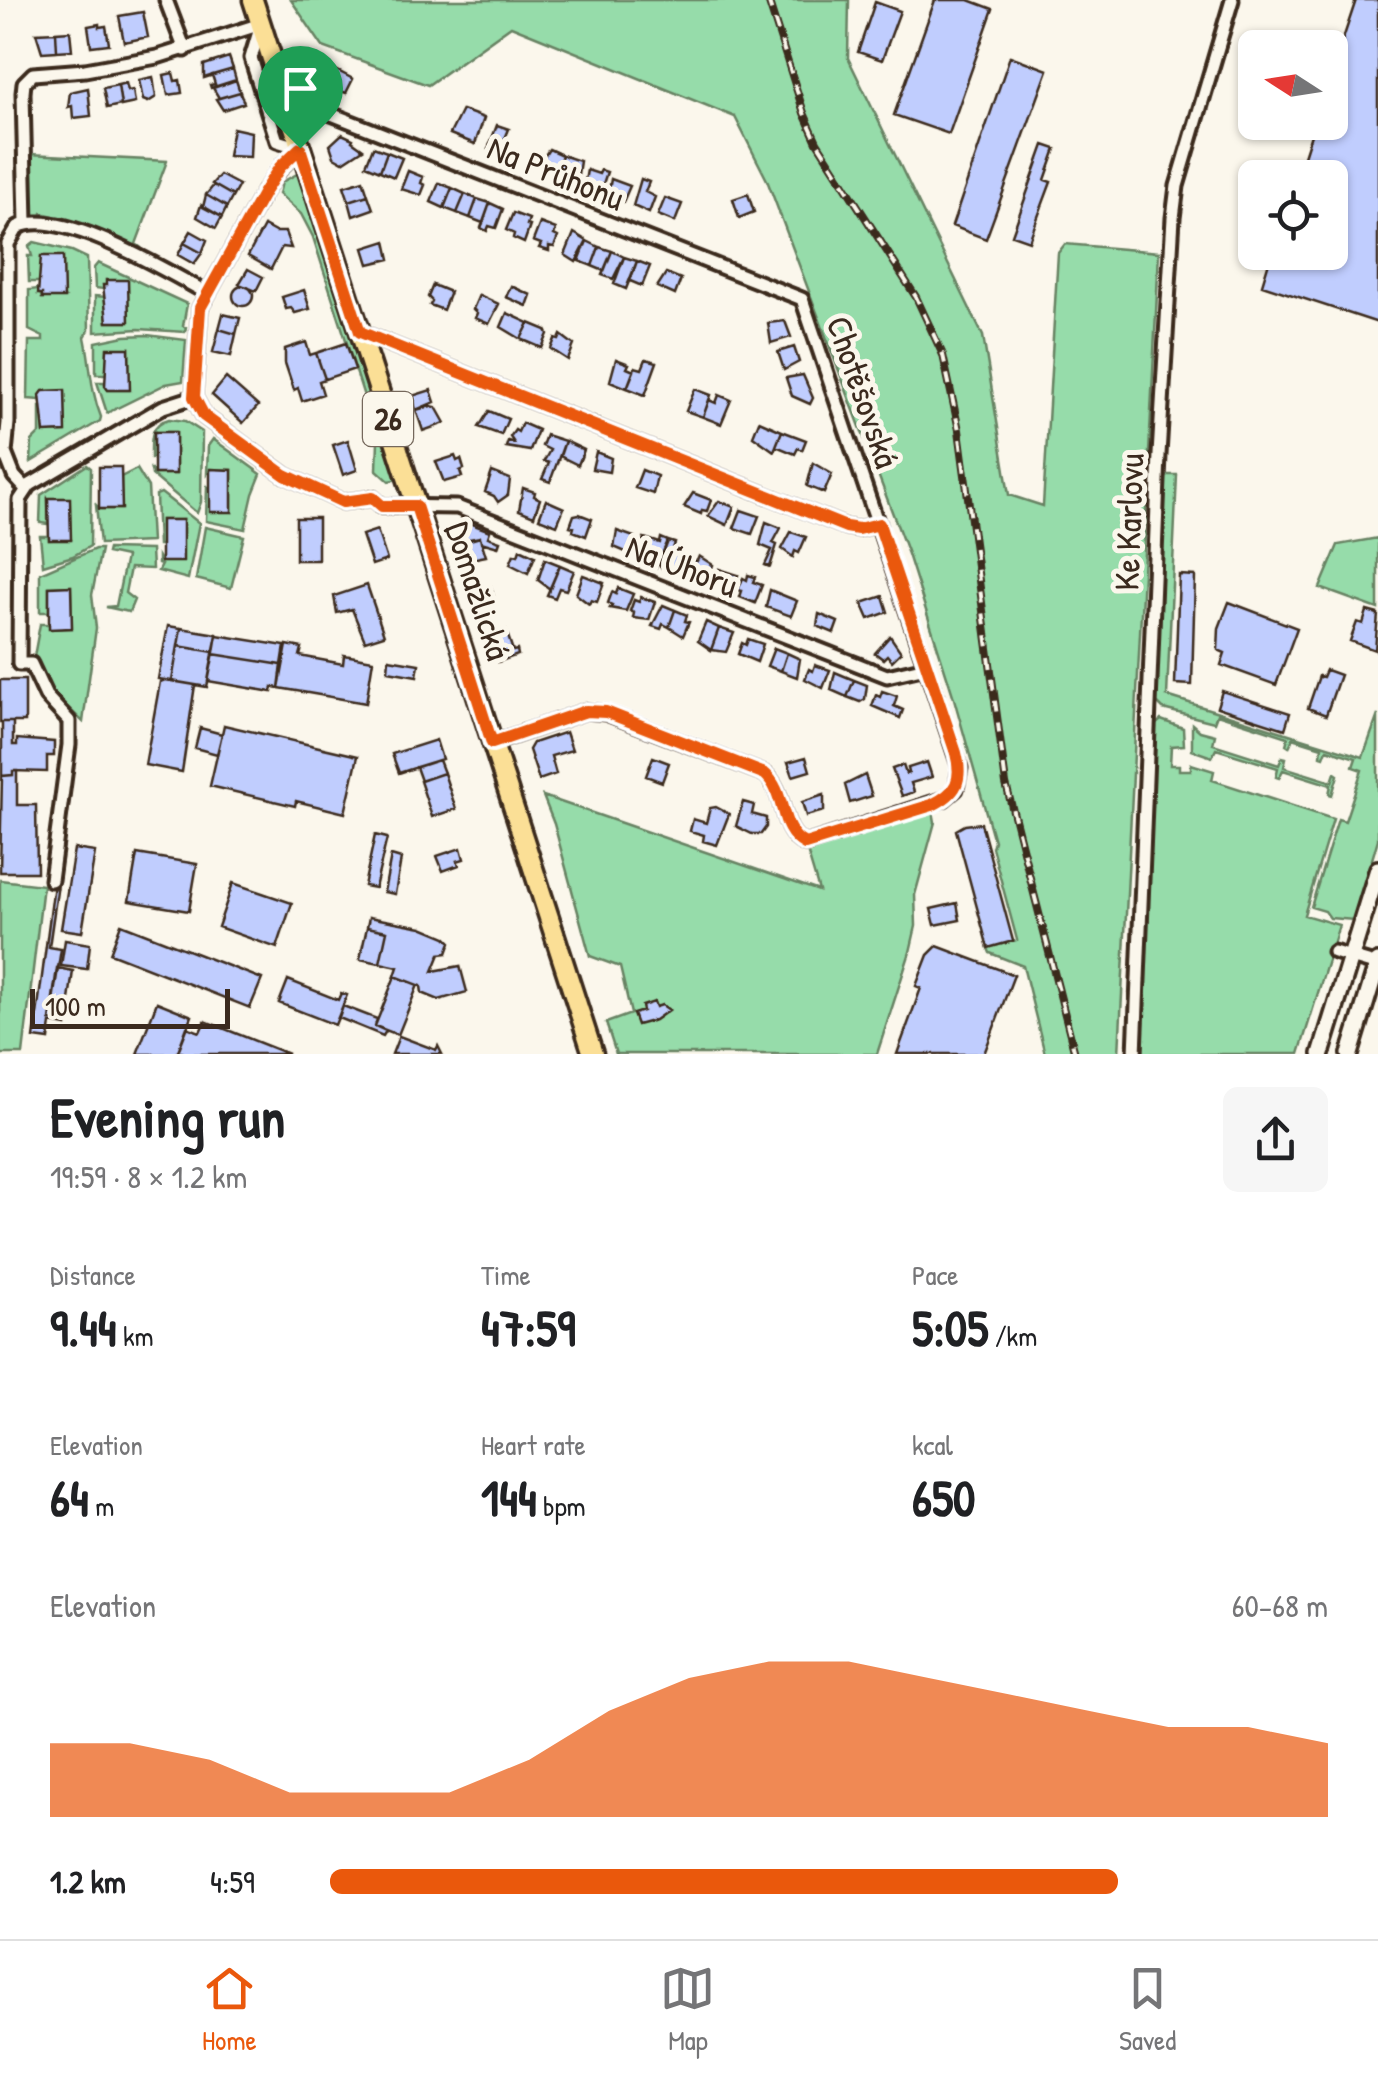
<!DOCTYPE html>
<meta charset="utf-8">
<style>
:root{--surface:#fff;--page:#f6f6f6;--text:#202124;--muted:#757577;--line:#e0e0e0;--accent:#ea580c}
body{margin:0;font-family:"Patrick Hand",sans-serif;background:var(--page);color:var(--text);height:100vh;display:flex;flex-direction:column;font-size:38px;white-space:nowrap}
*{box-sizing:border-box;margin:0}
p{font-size:32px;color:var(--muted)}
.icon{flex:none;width:55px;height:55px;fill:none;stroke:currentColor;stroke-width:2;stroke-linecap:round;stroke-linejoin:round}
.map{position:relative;height:1054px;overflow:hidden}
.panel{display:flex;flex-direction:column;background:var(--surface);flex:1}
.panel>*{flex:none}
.needle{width:65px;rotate:282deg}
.fabs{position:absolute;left:1238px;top:30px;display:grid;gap:20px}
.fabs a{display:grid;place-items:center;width:110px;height:110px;border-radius:15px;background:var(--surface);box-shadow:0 2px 8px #0004;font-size:50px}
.scale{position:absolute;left:30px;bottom:25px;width:200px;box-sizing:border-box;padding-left:10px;border:5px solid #3b2a1e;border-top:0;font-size:28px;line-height:35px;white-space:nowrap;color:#3b2a1e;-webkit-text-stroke:8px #fbf7ec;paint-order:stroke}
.pin{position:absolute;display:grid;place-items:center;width:85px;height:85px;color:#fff;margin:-102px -42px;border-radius:50% 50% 50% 0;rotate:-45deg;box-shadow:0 0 10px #0007}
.pin .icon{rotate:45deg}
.round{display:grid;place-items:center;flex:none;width:105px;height:105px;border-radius:15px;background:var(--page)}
.overview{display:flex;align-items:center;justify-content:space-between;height:170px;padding:0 50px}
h1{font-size:55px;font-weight:700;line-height:75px}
.figures{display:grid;grid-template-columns:repeat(3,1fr);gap:15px;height:170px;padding:10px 50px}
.figures div{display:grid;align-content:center}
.figures b{font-size:50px;font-weight:700}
.figures small{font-size:28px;font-weight:400}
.figures p{font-size:28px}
.chart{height:280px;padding:20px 50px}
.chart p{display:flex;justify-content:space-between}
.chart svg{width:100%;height:180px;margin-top:10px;fill:var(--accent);opacity:.7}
ul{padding:0 50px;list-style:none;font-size:32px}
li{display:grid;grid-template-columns:160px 120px 1fr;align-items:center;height:75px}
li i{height:25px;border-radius:12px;background:var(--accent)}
.tab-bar{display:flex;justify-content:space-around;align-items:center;height:140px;border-top:2px solid var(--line);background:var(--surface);font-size:28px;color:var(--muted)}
.tab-bar a{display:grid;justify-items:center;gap:5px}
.tab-bar .selected{color:var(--accent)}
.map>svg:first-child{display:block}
.green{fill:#96dcaa;stroke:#688364;stroke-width:2.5}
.building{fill:#c0cdfe;stroke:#3b2a1e;stroke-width:2.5}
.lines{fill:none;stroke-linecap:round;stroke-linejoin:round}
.street-casing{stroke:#3b2a1e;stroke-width:19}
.secondary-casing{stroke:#3b2a1e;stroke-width:22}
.primary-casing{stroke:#3b2a1e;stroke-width:25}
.street{stroke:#fbf7ec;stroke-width:11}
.secondary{stroke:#fbf7ec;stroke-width:15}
.primary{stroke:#fbdf96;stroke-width:18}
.rail-casing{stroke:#3b2a1e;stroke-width:8}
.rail{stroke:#fbf7ec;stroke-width:4;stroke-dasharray:11;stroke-linecap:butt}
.route-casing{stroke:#fff;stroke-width:20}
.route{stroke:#ea580c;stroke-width:12}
.labels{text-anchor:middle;stroke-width:10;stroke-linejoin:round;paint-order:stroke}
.shield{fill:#fbf7ec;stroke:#75685c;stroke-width:2.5}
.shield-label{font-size:32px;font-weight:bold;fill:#3b2a1e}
.street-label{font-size:35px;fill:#3b2a1e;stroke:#fbf7ec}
</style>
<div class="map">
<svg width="1378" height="1054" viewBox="0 0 1378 1054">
<rect width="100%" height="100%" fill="#fbf7ec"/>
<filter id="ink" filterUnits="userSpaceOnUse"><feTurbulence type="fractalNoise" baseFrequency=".01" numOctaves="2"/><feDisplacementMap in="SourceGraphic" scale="20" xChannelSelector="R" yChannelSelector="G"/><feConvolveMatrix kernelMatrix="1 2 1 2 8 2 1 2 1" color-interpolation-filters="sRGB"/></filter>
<g filter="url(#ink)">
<!-- green -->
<path class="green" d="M291,0H849L848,58L983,336L1009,495L1043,506L1058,253L1065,244L1159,252L1119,1054H1045L1023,966L990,953L988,948L1017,940L992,847L994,841L953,695L908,554L767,180L735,117L511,26L428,85L323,47Z
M29,154L167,161L136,244L140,247L136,248L111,235L52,220L53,216L42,213L41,217H34L30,210Z
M297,174L301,175L398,479L389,481L377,470L378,440L313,237L301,214L279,194L282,182Z
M34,242L72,251L87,258L89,330L85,337C91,364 90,390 101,417L100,421L31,462L32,441L40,433V407H43L44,432H65V391H44L40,400L28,399L29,341H43V337L29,330V290L38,289L42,298L64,297L41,282H29L28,256H32L29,246Z
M98,263L187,304L183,326L186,327L185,332L139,329L95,332V296L106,297L107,322H128L106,285L103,289L95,288L94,268Z
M147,335L186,340L183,381L166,384L107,413L97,382H104L108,390H129V349L107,374H96V342L125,336Z
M169,419L185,421L202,432L201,502L197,513L152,475L151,470L155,474H176V432H154V458H151C151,441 149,424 169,419Z
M213,439L261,474L253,494L245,529L206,521L207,486L232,511V470L211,469L207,474L208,446Z
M87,465L91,468L90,546L73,556L43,565L40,536H49V540L71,539L48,499V524L40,523L41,495Z
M137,469L148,487L151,542L100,544L96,505L100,509H121V477Z
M1168,475H1177L1167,696L1363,757L1378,715V839L1354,920L1330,918L1325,911L1311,907L1338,819L1345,821L1362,770L1353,767L1356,758L1327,749L1324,757L1321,756L1322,747L1293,738L1289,747L1286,745L1288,737L1217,714L1214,722L1163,709L1155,701L1164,480Z
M161,493L199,523L188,579L158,571L161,565L158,564V557L161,562L183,520H161V545H158L156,495Z
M205,527L244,536L231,588L196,579Z
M1378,538V609L1320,588L1338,545Z
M95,549H101L92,595L96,628L83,722L49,689L33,662L40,624H49L50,629L72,628L71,586L49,587V612H40V573Z
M108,549L151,550L152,569L130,568L125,593L134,600L129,612L106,607L116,606L126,557L107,553Z
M1161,720L1183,728L1184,745L1171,746L1170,765H1179V770H1191V764L1214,771L1212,780L1333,819L1304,915L1339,925L1299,1054H1141L1153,727Z
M1192,724L1200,731L1215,735L1213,744L1279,765L1282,757L1286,758L1284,767L1332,782L1335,773L1338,775L1332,795L1329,794L1331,785L1283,770L1279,778L1276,777L1278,768L1216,749L1212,757L1192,750Z
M543,796L819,891L805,844L932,805L935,822L915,895L916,926L910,952L877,1054H616L606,1023L631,1014L620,967L590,956L554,824Z
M0,880L43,885L23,1054H0Z"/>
<!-- building -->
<path class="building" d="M935,0H969L993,9L949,134L894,115Z
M1356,0H1378V323L1262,285L1272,252H1330V178H1297L1315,122H1330V78Z
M875,2L900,11L882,60L858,52Z
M143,12L148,37L124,42L119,16Z
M99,24V27L106,26L109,44L91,46L88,26Z
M70,31L72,50L57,51L56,32Z
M56,32L57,51L42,52L36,33Z
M1010,56L1048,70L986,239L952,226Z
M229,57L233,69L204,78V65Z
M233,69L236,80L211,88L210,85L215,84L212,75Z
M334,69L353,79L346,93L327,86Z
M173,73L175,81L180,80L182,93L168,95L164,75Z
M153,77L156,97L148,102L143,100L139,80Z
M236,80L240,92L219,98L213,88Z
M126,83L128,91L133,90L135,103L121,106L118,85Z
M118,85L121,105L107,108L103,88Z
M88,88L91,116L73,118L72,106L68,107L70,92Z
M240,92L244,103L223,110L216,99Z
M462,110L484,118L475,144L450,134Z
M497,125L509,129L499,153L488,149Z
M233,128L251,132L250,157L228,156Z
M342,134L353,139L352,141L363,149L343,162L334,157L330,145Z
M1044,145L1056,149L1045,180L1051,182L1029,241L1012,235Z
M373,147L387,152L380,171L366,165Z
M549,149L562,155L554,175L540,170L543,164L540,163Z
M387,152L402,158L394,177L380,171Z
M562,155L580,161L578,174L575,173L571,182L554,175Z
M587,170L599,174L601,170L607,172L600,193L584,187Z
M408,171L423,177L421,183L425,185L421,195L401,189Z
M220,175L239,185L233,196L212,184Z
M611,179L630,186L623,202L608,196Z
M641,179L649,182L645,192L655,197L649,213L633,206Z
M363,180L368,195L349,201L344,186Z
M439,183L452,188L444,208L431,202Z
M214,185L233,196L227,207L206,195Z
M452,188L465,194L457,213L444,208Z
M465,194L477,199L470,218L457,213Z
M748,194L754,212L739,218L733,199Z
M206,195L227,207L222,217L203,207Z
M368,195L373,209L353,216L349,201Z
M665,198L682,204L675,222L658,215Z
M477,199L490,203L483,223L470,218Z
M490,203L503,209L496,228L489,226L487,231L481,228Z
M201,205L222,217L216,228L197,217Z
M513,213L529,219L527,225L530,226L524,243L513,238L514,234L506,230Z
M540,223L556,229L554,235L558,237L554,247L549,246V251L539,248L541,244L533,241Z
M264,226L275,232H285L291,248L282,247L271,269L248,256Z
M191,231L207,240L202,253L184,243Z
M574,233L587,241L576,262L565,255Z
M386,241L390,259L369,264L364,248Z
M587,241L599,247L592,266L579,261Z
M184,243L202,253L194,264L178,255Z
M599,247L612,251L604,271L592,266Z
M612,251L624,257L613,279L602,275Z
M41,256H63L64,298H42V294H38Z
M624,257L637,261L626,289L614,284Z
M637,261L650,266L642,286L630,281Z
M248,269L263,277L256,291L239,284Z
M666,273L681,279L675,295L657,287Z
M106,280H128L129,322H107L103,285H106Z
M433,285L450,292L443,310L430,305L432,301L428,297Z
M233 296a10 10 0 1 1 20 0a10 10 0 1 1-20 0Z
M511,286L531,295L527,306L506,297Z
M304,290L310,309L295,313L291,308L286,309L282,297Z
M479,295L499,304L489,324L475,318L477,313L473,309Z
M507,313L529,323L521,339L501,327Z
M223,314L240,318L236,334L219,329Z
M785,321L791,337L771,343L768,323Z
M529,323L546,330L548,334L542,348L521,339Z
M219,329L236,334L231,356L213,352Z
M561,335L574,345L568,360L551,349L555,339L559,340Z
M306,342L310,355L316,353L325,379L319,381L323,394L302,401L298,388L294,390L285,363V349Z
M346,343L355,369L325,379L316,353Z
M794,347L799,362L784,370L778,352Z
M107,348H129L130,390H108L105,386Z
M616,359L629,364L627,368L634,371L627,388L610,381Z
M646,359L657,362L645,395L627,388L635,367L642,369Z
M803,375L813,398L810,404L792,396L786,378Z
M226,378L258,406L243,423L212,395Z
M695,389L711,395L703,417L686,411Z
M65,390L66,432L44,433L40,395L43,391Z
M431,390L435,402L416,410L412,396Z
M719,395L731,400L721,424L703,417L709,400L716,403Z
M431,406L436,407L445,423L423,431L416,410Z
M489,411L508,419L501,435L479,427Z
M759,421L782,431L774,451L753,436Z
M522,423L538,430L530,451L506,447L508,441L514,443L510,437L515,430L518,432Z
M782,431L806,440L802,450L798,448L795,454L776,446Z
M154,432H176V474H154Z
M546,435L565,441L550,482L542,479L549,463L544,461L550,450L542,446Z
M348,440L357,470L343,475L333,445Z
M565,441L584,450L578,465L560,456Z
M596,452L611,458L609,472L592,469Z
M455,456L457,461L461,459L464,469L460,471L462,477L444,482L436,462Z
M813,463L832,474L824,493L807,486Z
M99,467H121L122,509H99Z
M210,469L232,470V512H210Z
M642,470L657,476L653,494L635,488Z
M492,472L510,479L508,495L498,502L494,496L485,492Z
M523,488L535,492L534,496L540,499L534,516L519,510Z
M693,493L711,500L707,511L702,510L701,514L684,507Z
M48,498H70L71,540H49Z
M546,500L564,508L557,525L539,518Z
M719,501L734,507L727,525L708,516Z
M741,510L759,516L752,534L734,528Z
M579,514L592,519L586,536L573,531L574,527L570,526L574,515Z
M296,518H318V560H296Z
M161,520H183V562H161Z
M461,520L490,531L488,537L500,541L498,547L481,542L480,537L459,541L454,527Z
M766,522L781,528L773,543L777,545L770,567L765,565L772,550L760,545Z
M377,530L387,560L372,565L362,535Z
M617,531L634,537L628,553L614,547Z
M791,532L806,537L799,553L795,551L793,557L782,549Z
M480,537L486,556L466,560L463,542Z
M644,538L660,543L661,538L668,541L656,567L637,556Z
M668,541L675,543L673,549L680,551L673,570L667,568L665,571L659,565Z
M520,549L535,556L528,573L510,564L514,554L518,555Z
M699,556L713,565L706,583L687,576L693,560L697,561Z
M545,559L560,565L550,589L538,580Z
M560,565L574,571L566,590L559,588L555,598L547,595Z
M719,569L738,575L731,593L716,587Z
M583,575L604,583L597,602L591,600L589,604L576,594Z
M748,575L755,577L753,582L762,585L755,603L740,597L742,591L738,590L743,578L747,580Z
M1179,575L1195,576L1192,685L1175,684Z
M367,585L384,635L365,641L352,609L337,613L334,596Z
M71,586L72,628L49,629V587Z
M491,587L496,604L481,610L475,594Z
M618,588L633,594L626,611L610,608L612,605L608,603L612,592L616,594Z
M770,590L797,601L791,616L766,607Z
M883,596L888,612L869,619L862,603Z
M641,597L655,602L649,620L633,618L634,613L630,611L634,600L639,602Z
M1229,602L1297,628L1276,685L1221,665L1225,653L1218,650L1219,628Z
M663,605L675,610L669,627L663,624L661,629L652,626Z
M675,610L687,615L685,621L689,622L683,636L669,627Z
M1367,611L1378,614L1375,650L1350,641L1357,622L1363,624Z
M819,614L838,622L834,633L817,626Z
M706,622L719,628L711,650L698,641Z
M168,626L181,628L172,681L158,679Z
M181,628L217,634L214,652L178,646Z
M719,628L734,633L726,652L711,650Z
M506,630L513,651L517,650L518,655L498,662L489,635Z
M217,635L285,646L282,665L213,654Z
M890,636L901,652L892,661L887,655L883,659L875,653Z
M748,639L763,644L757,662L738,654L742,643L746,645Z
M287,645L302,648L300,656L343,664L344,655L373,660L366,703L279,688Z
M178,646L214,652L207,687L172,681Z
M774,648L787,653L781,671L767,666Z
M787,653L800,659L797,677L781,671Z
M213,654L282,665L279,688L273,687L272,692L208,681Z
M389,659L419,664L417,676L388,671Z
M815,665L830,670L823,688L805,679L809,669L813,671Z
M1326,670L1340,675L1326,715L1308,708L1319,676L1323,677Z
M835,672L854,680L847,697L831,690Z
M0,680H25V722H0Z
M165,680L195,685L182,772L145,765L160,682Z
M854,680L867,685L865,699L860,702L847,697Z
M882,691L897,696L894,706L903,710L900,718L872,706L876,695L880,697Z
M1222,691L1290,713L1285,729L1217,707Z
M2,722H13V745H17V739L54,742V756H47V772L13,771V775L2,776Z
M224,725L358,756L345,813L296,801L295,806L210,786Z
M200,728L222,734L217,754L195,748Z
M566,732L572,750L551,756L556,774L539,780L529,750L533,743Z
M436,740L442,759L399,773L392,754Z
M653,757L669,763L662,782L646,776Z
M806,757L810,771L793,776L788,762Z
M439,760L444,773L421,781L416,767Z
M927,762L932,777L911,783L914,792L902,796L892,769L903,765L906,774L909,773L908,768Z
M13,771H17V805H36L37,872H0L2,776L13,775Z
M444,773L456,809L432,817L420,781Z
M865,775L872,796L850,803L845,785Z
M824,795V811L806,816L802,802Z
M743,802L754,805L752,814L766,818V827L761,834H752L736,826Z
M716,807L729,814L717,845L703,841L704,835L690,831L693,819L706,823L710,808Z
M981,823L1013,941L988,948L956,830L965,825Z
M375,835L387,838L375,888L364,886Z
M461,848L464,859L457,861L459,865L443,871L437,856Z
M74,849L95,852L82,932L61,929Z
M137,854L197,864L189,911L129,901Z
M391,856L401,859L395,894L384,892Z
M233,883L292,903L277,948L218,927Z
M54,884H58L49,947L61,949L50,1020L66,1022V1026L51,1023L49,1040L34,1038Z
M957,903L960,920L935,925L931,909Z
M369,917L422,927L446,937L451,942L447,953L440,954L433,971L460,966L467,992L439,1000L422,993L421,986L395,976L398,967L380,963L387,931L367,927Z
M121,924L262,979L250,1008L110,953Z
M367,927L387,931L380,963L360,959Z
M65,940L90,944L87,969L61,966Z
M937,946L1014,975L984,1054H897L921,988L916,986L928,955Z
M57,968L73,971L66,1022L50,1020Z
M395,976L418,985L398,1035L375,1026Z
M288,980L338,1000L341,993L347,995L335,1025L279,1003Z
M157,1002L192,1016L177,1054H137Z
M654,1002L656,1007L662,1005L669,1010L655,1020L637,1025L633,1014L643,1011L642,1006Z
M343,1006L377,1019L375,1026L386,1031L383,1036L339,1018Z
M205,1021L288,1054H186L178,1051L187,1027L200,1032Z
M399,1036L436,1050L438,1046L442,1054H392Z"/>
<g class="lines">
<defs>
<path id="street" d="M166,0L185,50
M261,25L251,58L277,141L300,148L281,167L264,192L200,308L194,397L204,416L285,475L343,502L373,498L382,506L457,507L887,676L926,667
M289,111L316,108L802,299L960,768L956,789L944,799L805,844C778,831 787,792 765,774L606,713L586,711L493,743
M26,223L23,93L24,83L33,74L85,70L157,57L261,24
M360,332L846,527L858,529L879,524
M25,488L14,476L5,453L8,423V244L18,227C60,206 168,272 207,293
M51,880L69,745V721L46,696L31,664H19L20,500L30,485L163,407L194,397
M1334,952L1378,965
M1135,1054L1159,455L1173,218L1177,186L1232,0"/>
<path id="secondary" d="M1321,1054L1378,869
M1350,1054L1378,962"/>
<path id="primary" d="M253,0L593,1054"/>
</defs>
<!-- street casing -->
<use href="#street" class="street-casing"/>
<!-- secondary casing -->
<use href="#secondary" class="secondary-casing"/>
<!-- primary casing -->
<use href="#primary" class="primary-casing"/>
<!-- street -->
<use href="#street" class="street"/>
<!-- secondary -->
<use href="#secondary" class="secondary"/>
<!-- primary -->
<use href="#primary" class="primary"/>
<defs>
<path id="rail" d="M768,0L804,113L817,142L916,297L943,355L959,430L1006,784L1075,1054"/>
</defs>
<!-- rail casing -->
<use href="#rail" class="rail-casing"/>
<!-- rail -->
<use href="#rail" class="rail"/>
</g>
</g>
<g class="lines" filter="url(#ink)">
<defs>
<path id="route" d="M300,148L360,332L846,527L858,529L879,524L956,753C963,780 957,793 932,805L805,844C778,831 787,793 765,774L606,712L586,711L492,743L416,506H382L373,498L343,502L285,475L204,416L194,397L200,308L264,192L280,167Z"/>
</defs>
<!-- route casing -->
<use href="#route" class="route-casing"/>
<!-- route -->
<use href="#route" class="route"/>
</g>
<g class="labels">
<!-- shield labels -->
<rect class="shield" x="363" y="392" width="50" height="54" rx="8"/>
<g class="shield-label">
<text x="388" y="430">26</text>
</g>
<!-- street labels -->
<g class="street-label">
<text transform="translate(556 173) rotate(22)" y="12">Na Průhonu</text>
<text transform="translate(863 392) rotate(71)" y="12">Chotěšovská</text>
<text transform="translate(1129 522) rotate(-88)" y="12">Ke Karlovu</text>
<text transform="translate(682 566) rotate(21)" y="12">Na Úhoru</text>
<text transform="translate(478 591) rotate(72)" y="12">Domažlická</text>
</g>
</g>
</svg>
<div class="fabs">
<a><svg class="needle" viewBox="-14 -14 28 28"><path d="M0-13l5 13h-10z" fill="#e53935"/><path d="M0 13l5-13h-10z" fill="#757577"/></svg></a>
<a><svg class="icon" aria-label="locate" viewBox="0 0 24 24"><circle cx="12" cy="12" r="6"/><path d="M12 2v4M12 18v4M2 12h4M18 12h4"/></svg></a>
</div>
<div class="scale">100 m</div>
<div class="pin" style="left:300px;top:148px;background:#1e9e55"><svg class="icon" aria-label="arrive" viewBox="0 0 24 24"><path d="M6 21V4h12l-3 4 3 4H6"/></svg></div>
</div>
<section class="panel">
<div class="overview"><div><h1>Evening run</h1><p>19:59 · 8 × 1.2 km</p></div><a class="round"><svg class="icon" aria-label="share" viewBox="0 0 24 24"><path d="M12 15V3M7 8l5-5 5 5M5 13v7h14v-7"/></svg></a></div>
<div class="figures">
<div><p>Distance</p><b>9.44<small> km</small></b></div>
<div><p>Time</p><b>47:59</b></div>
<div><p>Pace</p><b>5:05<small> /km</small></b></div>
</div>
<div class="figures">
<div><p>Elevation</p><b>64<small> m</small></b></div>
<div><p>Heart rate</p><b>144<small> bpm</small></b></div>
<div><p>kcal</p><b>650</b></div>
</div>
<div class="chart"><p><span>Elevation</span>60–68 m</p>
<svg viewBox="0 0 160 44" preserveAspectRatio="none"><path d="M0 44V26L10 26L20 30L30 38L40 38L50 38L60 30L70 18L80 10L90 6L100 6L110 10L120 14L130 18L140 22L150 22L160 26V44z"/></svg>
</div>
<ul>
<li><b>1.2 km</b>4:59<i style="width:79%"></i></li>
</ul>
</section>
<nav class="tab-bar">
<a class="selected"><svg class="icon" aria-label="home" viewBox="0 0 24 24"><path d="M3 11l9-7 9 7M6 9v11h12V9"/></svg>Home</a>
<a><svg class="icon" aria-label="map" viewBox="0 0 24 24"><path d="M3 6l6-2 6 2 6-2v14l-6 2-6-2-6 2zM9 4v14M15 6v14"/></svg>Map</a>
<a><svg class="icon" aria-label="saved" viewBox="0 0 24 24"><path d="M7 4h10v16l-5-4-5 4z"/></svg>Saved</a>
</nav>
